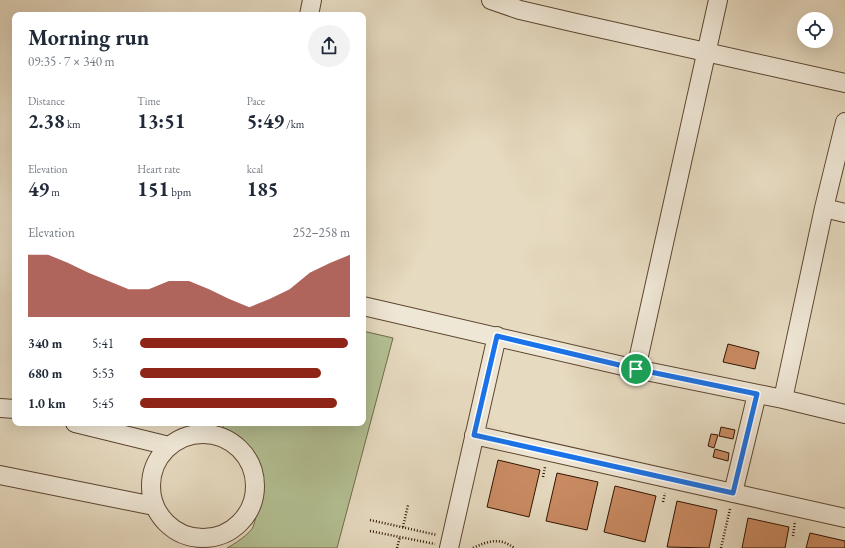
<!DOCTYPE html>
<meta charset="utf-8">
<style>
:root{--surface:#fff;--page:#f2f2f3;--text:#1f2937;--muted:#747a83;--accent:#8f2418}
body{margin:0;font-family:"EB Garamond",serif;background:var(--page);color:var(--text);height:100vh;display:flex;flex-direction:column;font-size:15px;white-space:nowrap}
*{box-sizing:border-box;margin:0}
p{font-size:13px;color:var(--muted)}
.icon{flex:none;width:22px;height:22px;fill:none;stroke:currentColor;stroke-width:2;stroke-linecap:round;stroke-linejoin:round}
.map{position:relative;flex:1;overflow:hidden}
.details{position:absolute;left:12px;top:12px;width:354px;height:414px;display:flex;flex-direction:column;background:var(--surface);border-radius:8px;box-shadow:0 4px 16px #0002}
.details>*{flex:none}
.tools{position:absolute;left:797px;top:12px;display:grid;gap:8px}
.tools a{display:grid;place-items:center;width:36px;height:36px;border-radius:50%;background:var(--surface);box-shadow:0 4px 16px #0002;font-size:20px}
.pin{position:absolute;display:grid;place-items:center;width:34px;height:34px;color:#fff;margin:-17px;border:2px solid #fff;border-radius:50%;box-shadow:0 1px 4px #0007}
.round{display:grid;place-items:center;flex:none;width:42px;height:42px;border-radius:21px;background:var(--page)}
.summary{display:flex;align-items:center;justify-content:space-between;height:68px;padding:0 16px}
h1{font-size:22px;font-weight:700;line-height:30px}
.stats{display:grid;grid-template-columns:repeat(3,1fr);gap:6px;height:68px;padding:4px 16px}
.stats div{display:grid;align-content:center}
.stats b{font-size:20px;font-weight:700}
.stats small{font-size:11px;font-weight:400}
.stats p{font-size:11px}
.chart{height:112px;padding:8px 16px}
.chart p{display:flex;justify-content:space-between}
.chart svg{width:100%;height:72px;margin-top:4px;fill:var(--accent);opacity:.7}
ul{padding:0 16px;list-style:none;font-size:13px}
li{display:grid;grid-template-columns:64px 48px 1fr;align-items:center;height:30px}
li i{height:10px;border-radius:5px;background:var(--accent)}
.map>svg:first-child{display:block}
.green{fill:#b3c093;stroke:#726a4a}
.building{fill:#ca8b63;stroke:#301401}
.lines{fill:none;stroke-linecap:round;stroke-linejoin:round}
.minor-casing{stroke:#5e4631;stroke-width:20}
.path{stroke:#301401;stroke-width:2.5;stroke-dasharray:1 2;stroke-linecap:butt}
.minor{stroke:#efe7d6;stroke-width:18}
.route-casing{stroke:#fff;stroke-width:8}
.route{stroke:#1a73e8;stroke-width:5}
</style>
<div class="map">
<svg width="845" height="548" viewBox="0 0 845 548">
<rect width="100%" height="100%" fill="#e6dac0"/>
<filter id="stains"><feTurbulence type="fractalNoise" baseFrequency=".005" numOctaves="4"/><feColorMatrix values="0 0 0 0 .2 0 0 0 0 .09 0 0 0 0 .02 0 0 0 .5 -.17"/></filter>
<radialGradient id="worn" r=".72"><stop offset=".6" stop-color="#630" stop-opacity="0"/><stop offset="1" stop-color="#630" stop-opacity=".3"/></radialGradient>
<!-- green -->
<path class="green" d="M363,331L393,338L337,548H227C233,545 251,533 253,527C258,515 261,481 256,469C249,452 235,443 221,434L224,423H363Z"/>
<!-- building -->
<path class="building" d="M728,344L759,352L755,369L723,362Z
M721,427L735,430L733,439L719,436Z
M711,434L718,435L714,448L708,446Z
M715,449L729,453L728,461L713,457Z
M498,460L540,470L529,517L487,507Z
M557,473L598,482L587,530L546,521Z
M615,486L656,496L645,542L604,532Z
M677,501L717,510L709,548L667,547Z
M748,518L789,527L785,548H742Z
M810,533L845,541V548H806Z"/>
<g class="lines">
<defs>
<path id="minor" d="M491,0L520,10L576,23L845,83
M309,15L312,0
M824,208L845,213
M363,306L636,369L783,399L845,414
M636,369L718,0
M783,399L824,208L845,122
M0,408L15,409
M75,423L169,446
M151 486a52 52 0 1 1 104 0a52 52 0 1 1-104 0Z
M474,435L845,518
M0,475L154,506
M733,493L757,394
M449,548L497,336"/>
</defs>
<!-- minor casing -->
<use href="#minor" class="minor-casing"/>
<!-- path -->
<path class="path" d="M543,477L545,467
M663,502L665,493
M370,520L437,535
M403,527L408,505
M370,531L435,544
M793,536L795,521
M397,548L400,537
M473,548C488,541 500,537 514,548
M721,548L730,509"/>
<!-- minor -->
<use href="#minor" class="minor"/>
</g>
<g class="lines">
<defs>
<path id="route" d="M497,336L636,369L757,394L733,493L474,435Z"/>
</defs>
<!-- route casing -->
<use href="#route" class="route-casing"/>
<!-- route -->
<use href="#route" class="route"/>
</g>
<rect width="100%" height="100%" filter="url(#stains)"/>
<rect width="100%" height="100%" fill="url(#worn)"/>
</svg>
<div class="tools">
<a><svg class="icon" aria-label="locate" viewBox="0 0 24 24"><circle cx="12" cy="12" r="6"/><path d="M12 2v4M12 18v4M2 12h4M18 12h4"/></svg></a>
</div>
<div class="pin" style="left:636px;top:369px;background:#1e9e55"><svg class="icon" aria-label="arrive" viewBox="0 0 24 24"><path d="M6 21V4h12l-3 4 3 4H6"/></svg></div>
<section class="details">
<div class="summary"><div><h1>Morning run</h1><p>09:35 · 7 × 340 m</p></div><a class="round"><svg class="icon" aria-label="share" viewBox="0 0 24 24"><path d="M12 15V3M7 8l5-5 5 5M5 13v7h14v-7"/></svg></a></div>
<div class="stats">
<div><p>Distance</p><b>2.38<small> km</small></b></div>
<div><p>Time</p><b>13:51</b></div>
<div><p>Pace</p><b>5:49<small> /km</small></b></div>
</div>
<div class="stats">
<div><p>Elevation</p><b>49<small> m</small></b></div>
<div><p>Heart rate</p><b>151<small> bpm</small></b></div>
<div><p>kcal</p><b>185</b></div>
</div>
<div class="chart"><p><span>Elevation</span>252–258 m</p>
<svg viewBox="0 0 160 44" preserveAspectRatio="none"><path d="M0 44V6L10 6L20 11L30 17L40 22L50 27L60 27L70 22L80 22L90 27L100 33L110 38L120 33L130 27L140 17L150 11L160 6V44z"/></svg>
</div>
<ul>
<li><b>340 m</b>5:41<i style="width:99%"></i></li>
<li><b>680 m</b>5:53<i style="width:86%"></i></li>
<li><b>1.0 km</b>5:45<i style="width:94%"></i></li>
</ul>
</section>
</div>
